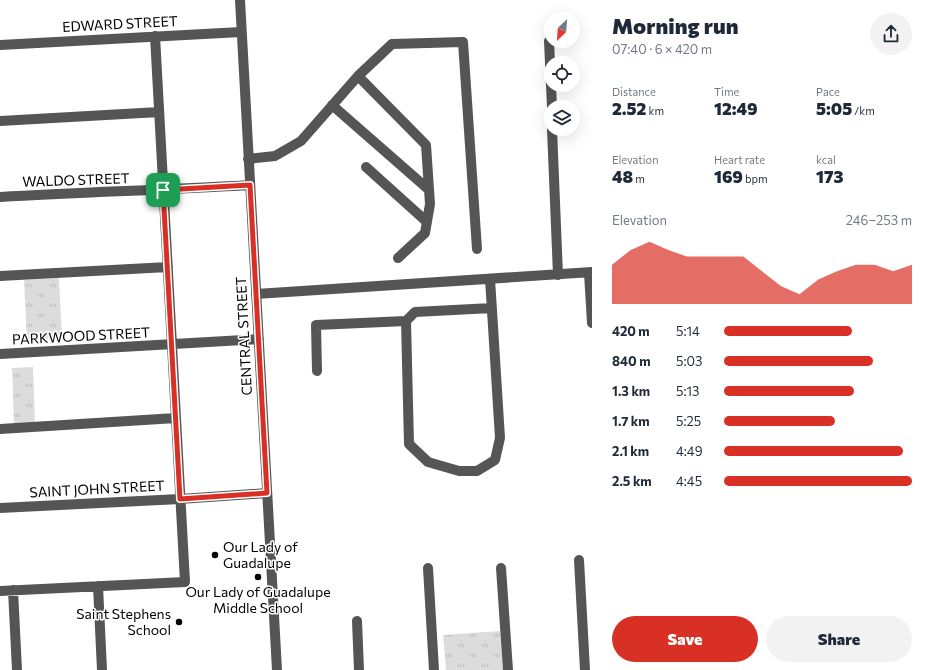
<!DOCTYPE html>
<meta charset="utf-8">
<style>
:root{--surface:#fff;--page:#f2f2f3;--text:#1f2937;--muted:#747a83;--accent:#d93025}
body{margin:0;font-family:Commissioner,sans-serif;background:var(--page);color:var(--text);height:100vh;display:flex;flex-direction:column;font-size:15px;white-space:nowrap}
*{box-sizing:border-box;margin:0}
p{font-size:13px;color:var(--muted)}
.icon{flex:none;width:22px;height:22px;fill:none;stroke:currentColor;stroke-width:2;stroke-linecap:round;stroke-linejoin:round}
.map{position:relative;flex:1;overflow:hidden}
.drawer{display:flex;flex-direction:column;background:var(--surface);width:340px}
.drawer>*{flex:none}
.needle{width:26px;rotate:205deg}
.fabs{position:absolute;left:544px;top:12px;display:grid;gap:8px}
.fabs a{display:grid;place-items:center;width:36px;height:36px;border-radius:50%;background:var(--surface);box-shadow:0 4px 16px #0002;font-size:20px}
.pin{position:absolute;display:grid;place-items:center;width:34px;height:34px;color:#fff;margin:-17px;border-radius:8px;box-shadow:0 2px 6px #0006}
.round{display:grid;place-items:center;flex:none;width:42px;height:42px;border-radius:21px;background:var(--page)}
.head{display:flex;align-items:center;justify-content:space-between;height:68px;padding:0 20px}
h1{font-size:22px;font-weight:800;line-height:30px}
.metrics{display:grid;grid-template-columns:repeat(3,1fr);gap:6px;height:68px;padding:4px 20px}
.metrics div{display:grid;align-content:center}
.metrics b{font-size:17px;font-weight:800}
.metrics small{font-size:11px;font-weight:400}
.metrics p{font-size:11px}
.chart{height:112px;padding:8px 20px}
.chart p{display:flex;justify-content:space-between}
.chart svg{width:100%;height:72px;margin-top:4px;fill:var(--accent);opacity:.7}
.cta{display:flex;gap:8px;margin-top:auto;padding:8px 20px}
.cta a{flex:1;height:46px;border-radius:24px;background:var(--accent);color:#fff;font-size:16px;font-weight:800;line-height:46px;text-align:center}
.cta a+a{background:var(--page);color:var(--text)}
ul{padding:0 20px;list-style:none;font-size:13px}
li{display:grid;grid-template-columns:64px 48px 1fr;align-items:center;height:30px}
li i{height:10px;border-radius:5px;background:var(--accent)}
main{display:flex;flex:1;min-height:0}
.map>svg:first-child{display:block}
.grass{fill:url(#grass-tufts)}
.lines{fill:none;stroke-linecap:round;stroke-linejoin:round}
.minor{stroke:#555;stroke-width:10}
.route-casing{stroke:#fff;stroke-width:8}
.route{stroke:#d93025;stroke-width:5}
.poi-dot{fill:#000;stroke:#fff;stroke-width:1.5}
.labels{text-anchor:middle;stroke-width:3;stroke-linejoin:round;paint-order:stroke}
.street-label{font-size:14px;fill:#000;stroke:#fff}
.poi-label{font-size:14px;fill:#000;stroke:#fff;text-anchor:start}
</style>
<main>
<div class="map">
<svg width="592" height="670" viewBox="0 0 592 670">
<defs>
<pattern id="grass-tufts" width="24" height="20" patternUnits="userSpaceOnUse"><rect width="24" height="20" fill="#dcdcdc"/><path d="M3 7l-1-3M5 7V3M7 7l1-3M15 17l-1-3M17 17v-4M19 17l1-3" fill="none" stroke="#bbb"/></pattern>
</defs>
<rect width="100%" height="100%" fill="#fff"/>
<!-- grass -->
<path class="grass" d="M59,278L62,338L27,339L24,280Z
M33,367L35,425L14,426L12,368Z
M500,631L503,670H446L443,635Z"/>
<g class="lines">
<!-- minor -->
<path class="minor" d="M240,0L277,670
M549,41L552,107
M0,45L241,32
M358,76L392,44L463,42L477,249
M332,105L428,189
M0,121L159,112
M552,129L558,275
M248,159L275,156L301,141L358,76L426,145L430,204L425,233L398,258
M366,167L427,222
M0,197C83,192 167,190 250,185
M589,273L592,323
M0,276L168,267
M490,279L500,438L495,460L477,471H459L428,462L409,444L406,321L415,312L492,308
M256,294L592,272
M0,354L259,339
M317,371L316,325L406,321
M0,429L176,418
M0,508L180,499L267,493
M579,560L585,670
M428,568L434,670
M501,568L508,670
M98,586L102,670
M13,590L17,670
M0,591L185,582L155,36
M357,621L359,670"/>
</g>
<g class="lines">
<defs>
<path id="route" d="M250,185L267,493L180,499L163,190Z"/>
</defs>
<!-- route casing -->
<use href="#route" class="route-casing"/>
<!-- route -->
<use href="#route" class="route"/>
</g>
<!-- markers -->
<g class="poi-dot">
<circle cx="215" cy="555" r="4"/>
<circle cx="258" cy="577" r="4"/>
<circle cx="179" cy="622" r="4"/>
</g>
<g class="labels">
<!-- street labels -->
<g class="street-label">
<text transform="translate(120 24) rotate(-3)" y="5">EDWARD STREET</text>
<text transform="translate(76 180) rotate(-2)" y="5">WALDO STREET</text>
<text transform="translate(81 336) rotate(-3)" y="5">PARKWOOD STREET</text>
<text transform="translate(244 336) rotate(-93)" y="5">CENTRAL STREET</text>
<text transform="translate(97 489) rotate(-3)" y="5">SAINT JOHN STREET</text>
</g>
<!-- poi labels -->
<g class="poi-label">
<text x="223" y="552">Our Lady of<tspan x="223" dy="16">Guadalupe</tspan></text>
<text x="258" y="597" text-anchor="middle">Our Lady of Guadalupe<tspan x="258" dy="16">Middle School</tspan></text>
<text x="171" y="619" text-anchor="end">Saint Stephens<tspan x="171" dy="16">School</tspan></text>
</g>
</g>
</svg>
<div class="fabs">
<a><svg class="needle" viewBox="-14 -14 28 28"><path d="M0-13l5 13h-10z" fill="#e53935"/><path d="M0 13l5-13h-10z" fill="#747a83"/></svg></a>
<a><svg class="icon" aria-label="locate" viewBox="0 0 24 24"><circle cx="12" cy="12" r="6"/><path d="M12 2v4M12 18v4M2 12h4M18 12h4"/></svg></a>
<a><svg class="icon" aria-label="layers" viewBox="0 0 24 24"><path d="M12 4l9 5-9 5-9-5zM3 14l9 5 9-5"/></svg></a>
</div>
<div class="pin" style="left:163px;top:190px;background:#1e9e55"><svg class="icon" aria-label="arrive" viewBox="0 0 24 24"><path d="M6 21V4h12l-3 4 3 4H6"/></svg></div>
</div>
<section class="drawer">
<div class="head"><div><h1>Morning run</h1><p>07:40 · 6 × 420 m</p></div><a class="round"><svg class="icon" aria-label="share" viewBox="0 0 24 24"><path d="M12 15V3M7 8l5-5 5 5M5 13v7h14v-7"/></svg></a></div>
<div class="metrics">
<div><p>Distance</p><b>2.52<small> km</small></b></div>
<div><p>Time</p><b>12:49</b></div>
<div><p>Pace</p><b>5:05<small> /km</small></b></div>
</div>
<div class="metrics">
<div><p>Elevation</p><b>48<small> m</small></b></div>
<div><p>Heart rate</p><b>169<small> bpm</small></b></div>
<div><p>kcal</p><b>173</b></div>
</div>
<div class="chart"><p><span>Elevation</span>246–253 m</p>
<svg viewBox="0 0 160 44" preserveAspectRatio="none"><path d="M0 44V20L10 11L20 6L30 11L40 15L50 15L60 15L70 15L80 24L90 33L100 38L110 29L120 24L130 20L140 20L150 24L160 20V44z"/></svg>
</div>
<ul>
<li><b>420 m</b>5:14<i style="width:68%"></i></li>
<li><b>840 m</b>5:03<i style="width:79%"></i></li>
<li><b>1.3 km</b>5:13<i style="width:69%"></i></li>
<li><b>1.7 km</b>5:25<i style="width:59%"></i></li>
<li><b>2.1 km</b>4:49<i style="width:95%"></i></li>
<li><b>2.5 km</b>4:45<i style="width:100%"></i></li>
</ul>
<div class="cta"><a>Save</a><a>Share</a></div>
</section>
</main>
